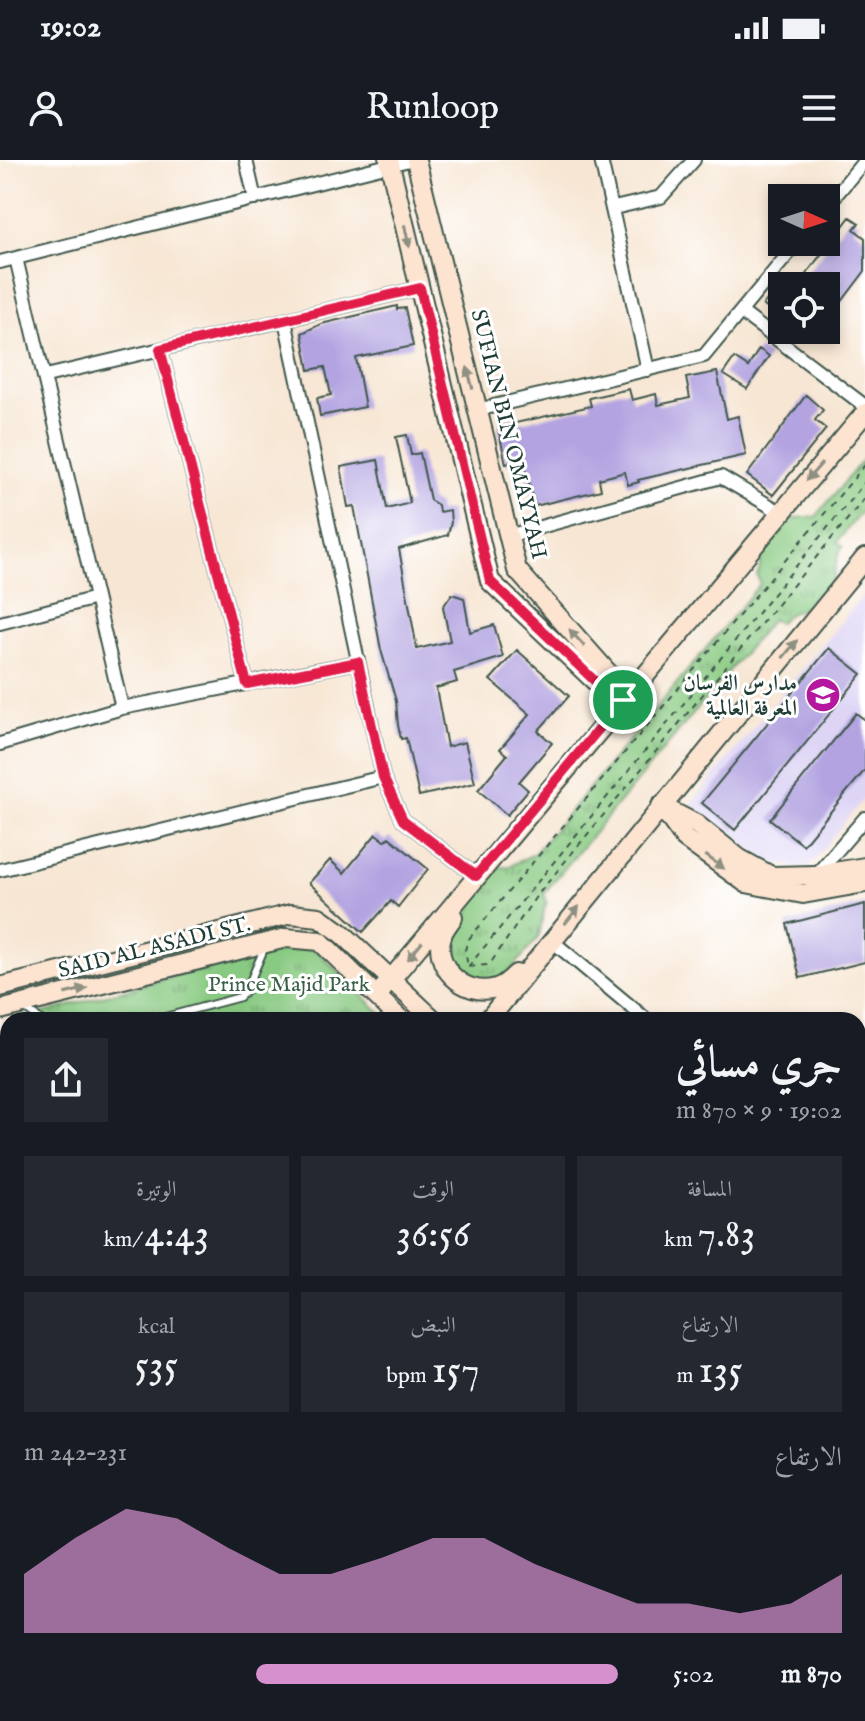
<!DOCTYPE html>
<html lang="ar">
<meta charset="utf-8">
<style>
:root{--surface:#171b24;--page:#242831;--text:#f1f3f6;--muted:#9ea1a6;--accent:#d690ce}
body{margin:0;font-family:"IM FELL English",Amiri,serif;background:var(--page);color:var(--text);direction:rtl;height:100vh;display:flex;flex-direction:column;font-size:30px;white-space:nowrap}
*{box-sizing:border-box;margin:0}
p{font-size:26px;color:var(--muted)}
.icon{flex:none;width:44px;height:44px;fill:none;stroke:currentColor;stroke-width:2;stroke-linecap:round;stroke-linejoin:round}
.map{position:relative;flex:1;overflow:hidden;direction:ltr}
.panel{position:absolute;left:0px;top:852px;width:866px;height:710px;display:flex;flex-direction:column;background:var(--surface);border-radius:24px 24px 0 0;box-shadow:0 4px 12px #0003;direction:rtl}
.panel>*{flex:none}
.needle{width:52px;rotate:93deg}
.controls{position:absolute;left:768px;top:24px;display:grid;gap:16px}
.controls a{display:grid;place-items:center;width:72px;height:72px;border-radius:0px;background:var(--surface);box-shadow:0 4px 12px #0003;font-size:40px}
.pin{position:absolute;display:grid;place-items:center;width:68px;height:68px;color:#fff;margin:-34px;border:4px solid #fff;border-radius:50%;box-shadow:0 2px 8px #0007}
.round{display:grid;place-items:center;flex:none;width:84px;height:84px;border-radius:0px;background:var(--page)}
.head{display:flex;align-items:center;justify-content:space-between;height:136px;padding:0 24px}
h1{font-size:44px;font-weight:600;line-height:60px}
.figures{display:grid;grid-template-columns:repeat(3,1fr);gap:12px;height:136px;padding:8px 24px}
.figures div{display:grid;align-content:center;border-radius:0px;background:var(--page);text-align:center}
.figures b{font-size:40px;font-weight:600}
.figures small{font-size:22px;font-weight:400}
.figures p{font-size:22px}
.chart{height:224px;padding:16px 24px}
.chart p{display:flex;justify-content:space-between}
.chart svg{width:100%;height:144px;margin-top:8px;fill:var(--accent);opacity:.7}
ul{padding:0 24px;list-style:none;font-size:26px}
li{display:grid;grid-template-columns:128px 96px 1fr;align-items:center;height:60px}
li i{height:20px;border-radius:10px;background:var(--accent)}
.status{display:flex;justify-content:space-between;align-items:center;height:56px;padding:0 40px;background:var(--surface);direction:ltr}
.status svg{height:22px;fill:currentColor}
header{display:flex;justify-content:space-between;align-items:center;height:104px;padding:0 24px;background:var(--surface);font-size:36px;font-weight:600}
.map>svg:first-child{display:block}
.built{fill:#ded5f5}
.grass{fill:url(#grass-tufts);stroke:#54845b;stroke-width:2}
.building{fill:#b3a4e1}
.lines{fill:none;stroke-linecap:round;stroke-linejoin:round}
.lane-casing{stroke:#3f564c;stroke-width:10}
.street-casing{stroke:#3f564c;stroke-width:16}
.secondary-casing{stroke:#3f564c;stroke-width:22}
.path{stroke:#3f564c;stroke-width:2;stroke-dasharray:6 6;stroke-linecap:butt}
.lane{stroke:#fff;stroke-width:6}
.street{stroke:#fff;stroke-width:12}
.secondary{stroke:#fde4d1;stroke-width:18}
.oneway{fill:#8e9082}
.route-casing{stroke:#fff;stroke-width:16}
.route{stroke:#e11d48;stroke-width:10}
.labels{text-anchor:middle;stroke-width:6;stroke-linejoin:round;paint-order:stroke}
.street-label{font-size:22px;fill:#1f3d34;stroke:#fff}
.poi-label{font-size:22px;font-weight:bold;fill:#1f3d34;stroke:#fff;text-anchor:end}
.park-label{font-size:22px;fill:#3a6048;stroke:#fff}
</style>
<div class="status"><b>19:02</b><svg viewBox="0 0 49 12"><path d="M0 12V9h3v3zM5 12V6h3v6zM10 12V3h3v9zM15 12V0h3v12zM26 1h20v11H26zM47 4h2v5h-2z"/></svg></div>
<header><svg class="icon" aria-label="menu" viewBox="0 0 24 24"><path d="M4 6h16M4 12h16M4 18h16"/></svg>Runloop<svg class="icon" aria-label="person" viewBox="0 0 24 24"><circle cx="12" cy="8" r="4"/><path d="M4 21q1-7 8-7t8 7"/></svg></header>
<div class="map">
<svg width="865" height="1561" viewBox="0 0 865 1561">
<defs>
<pattern id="grass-tufts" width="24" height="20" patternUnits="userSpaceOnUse" patternTransform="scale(2)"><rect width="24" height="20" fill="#89ca82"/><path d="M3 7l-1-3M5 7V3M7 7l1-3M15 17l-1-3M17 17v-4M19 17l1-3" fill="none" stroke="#6fa56b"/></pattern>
</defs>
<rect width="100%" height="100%" fill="#fff"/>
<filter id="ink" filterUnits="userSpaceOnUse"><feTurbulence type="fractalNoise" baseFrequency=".0125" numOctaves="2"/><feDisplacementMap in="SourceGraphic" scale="16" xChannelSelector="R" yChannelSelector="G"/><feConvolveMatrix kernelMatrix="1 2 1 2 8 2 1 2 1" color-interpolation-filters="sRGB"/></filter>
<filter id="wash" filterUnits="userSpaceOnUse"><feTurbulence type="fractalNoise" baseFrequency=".006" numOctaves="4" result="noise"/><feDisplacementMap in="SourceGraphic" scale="32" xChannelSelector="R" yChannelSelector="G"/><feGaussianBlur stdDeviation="1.8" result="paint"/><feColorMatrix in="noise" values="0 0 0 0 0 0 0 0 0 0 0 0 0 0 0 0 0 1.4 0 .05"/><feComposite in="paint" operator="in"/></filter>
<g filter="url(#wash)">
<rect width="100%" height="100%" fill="#f7e6d3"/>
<!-- built -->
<path class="built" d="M865,433V637L807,709L767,702L691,644Z
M865,1309V1416L858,1386V1310Z"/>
<!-- grass -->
<path class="grass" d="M865,297V347L837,382L843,387C832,400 839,415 828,427C824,432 820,438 816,442C802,453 792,447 778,463L772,459L544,733L547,742C541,754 543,766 538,778C520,798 500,834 468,823C461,821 454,812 448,807L445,773L499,707H508L534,694L760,424L757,415C762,406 760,398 763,389C770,369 794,353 815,358Z
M288,784L317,791L388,860L22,859Z
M206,1554H818L813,1561H207Z"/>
<g id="blocks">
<!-- building -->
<path class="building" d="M850,57L859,63L854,69L865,78V111L837,148L833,145L826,153V126H797Z
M782,121V160L763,145Z
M397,146V149L405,148L413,186L356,198L365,247L320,256L317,238L331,235L325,207L309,210L302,173L321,164Z
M759,189L769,196L747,229L723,214L734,198L748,207Z
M717,212L727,259L738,256L746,295L638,320L639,322L628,325L625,312L599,319L601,330L535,346L523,300L506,304L498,267L591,246L589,238L629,229L632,240L656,234L658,245L690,238L686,218Z
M806,235L823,250L815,260L826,269L773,335L747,315Z
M407,275L411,295L420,293L430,340L438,345L439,352L450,350L451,362L448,375L399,389L417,489L450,481L443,447L452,434L464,438L470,472L494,465L503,497L454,512L457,522L436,528L447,587L465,582L475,623L419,636L406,578L401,579L398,565L396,541L381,490L354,346L348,347L341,307L378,300L387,349L410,343L396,277Z
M829,488L862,514L735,670L702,643Z
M517,490L569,536L538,571L552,583L519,622L528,630L507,655L478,630L507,595L500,589L530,554L490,520Z
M856,553L865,560V610L803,685L770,659Z
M376,674L385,681L389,677L428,709L398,747L391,741L363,772L309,723L330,700L344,713Z
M865,744V802L800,818L787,764Z"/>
</g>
</g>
<g filter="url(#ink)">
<use href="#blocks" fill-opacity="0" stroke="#3f564c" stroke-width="2"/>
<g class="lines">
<defs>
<path id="lane" d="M25,849L41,860
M154,860L240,837L246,831L264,789
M0,993L8,1044
M0,1232L8,1230
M858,1285L865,1283
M154,1554L156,1561
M188,1554L190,1561
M217,1554L219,1561
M704,1561L720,1554"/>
<path id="street" d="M246,0L255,39
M601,0L648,210
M826,47L865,0
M614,48L661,37L694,0
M16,98L122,548
M0,102L409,0
M741,152L865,246
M285,160L383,617L403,660L476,716
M160,189L247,524
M46,216L420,128
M477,250L704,196L798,82
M508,376L721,317L780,352
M0,463L96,438
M0,584L122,548L358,502
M0,710L383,617
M816,715L865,658
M551,780L647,860
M858,884L865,882
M858,1033L865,1031
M858,1187L865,1186"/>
<path id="secondary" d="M389,0L490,421L598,524L623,540
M416,0L517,410L609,514L622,537
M661,646L684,678L746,723L803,734L865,723
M665,648L696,664L740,699L771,716L816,715L865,707
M453,757C450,762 445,768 443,773C430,805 464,838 496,828C503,826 511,819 516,814
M0,827L291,754L319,757L343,774L434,860
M377,836L865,253
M0,850L286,778L320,781L401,860
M488,860L865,398
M858,1490L865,1517
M851,1554L853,1561
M818,1561L822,1554"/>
</defs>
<!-- lane casing -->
<use href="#lane" class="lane-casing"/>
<!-- street casing -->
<use href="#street" class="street-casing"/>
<!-- secondary casing -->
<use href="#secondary" class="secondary-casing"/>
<!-- path -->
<path class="path" d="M865,305L468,780L465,790L468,807L487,805L492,801L535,738L865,338
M468,807L865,322"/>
<!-- lane -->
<use href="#lane" class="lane"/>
<!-- street -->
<use href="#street" class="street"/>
<!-- secondary -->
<use href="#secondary" class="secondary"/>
</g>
<!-- one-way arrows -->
<defs><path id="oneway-solid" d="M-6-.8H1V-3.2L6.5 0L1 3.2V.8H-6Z" transform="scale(2)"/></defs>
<g class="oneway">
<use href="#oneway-solid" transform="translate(407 76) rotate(77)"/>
<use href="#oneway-solid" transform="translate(470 218) rotate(-104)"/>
<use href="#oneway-solid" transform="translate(814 312) rotate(131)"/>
<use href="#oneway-solid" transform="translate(577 478) rotate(-132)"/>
<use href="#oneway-solid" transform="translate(790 489) rotate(-51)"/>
<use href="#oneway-solid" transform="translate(715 702) rotate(36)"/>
<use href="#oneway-solid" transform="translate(572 755) rotate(-51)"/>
<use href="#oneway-solid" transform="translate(415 791) rotate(129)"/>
<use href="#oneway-solid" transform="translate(76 831) rotate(-14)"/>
</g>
</g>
<g class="lines" filter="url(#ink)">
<defs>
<path id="route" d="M420,128L490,421L598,524L623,540L476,716L403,660L383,617L358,502L247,524L160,189Z"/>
</defs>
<!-- route casing -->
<use href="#route" class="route-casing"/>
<!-- route -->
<use href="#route" class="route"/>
</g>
<!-- icons -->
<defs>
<symbol id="school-disc" viewBox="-11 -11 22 22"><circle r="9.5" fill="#b5179e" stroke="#fff"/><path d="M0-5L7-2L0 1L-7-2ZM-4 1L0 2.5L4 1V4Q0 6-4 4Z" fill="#fff"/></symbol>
</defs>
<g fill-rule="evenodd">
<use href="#school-disc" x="803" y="515" width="40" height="40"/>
</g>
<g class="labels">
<!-- street labels -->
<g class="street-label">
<text transform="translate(510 274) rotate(76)" y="8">SUFIAN BIN OMAYYAH</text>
<text transform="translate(154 786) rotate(-14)" y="8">SAID AL ASADI ST.</text>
</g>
<!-- poi labels -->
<g class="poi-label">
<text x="797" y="530">مدارس الفرسان<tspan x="797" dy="25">المعرفة العالمية</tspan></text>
</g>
<!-- park labels -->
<g class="park-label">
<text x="289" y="831">Prince Majid Park</text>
</g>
</g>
</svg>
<div class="controls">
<a><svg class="needle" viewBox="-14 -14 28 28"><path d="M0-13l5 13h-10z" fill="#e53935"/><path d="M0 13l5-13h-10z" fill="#9ea1a6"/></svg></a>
<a><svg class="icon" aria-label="locate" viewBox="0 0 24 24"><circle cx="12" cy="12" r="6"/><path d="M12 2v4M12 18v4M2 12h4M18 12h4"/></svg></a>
</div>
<div class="pin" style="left:623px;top:540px;background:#1e9e55"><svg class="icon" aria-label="arrive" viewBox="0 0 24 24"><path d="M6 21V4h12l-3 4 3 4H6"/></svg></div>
<section class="panel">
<div class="head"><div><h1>جري مسائي</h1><p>19:02 · 9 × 870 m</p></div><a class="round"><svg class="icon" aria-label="share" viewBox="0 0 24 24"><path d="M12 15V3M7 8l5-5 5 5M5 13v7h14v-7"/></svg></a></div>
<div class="figures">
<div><p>المسافة</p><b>7.83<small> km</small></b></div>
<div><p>الوقت</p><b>36:56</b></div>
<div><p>الوتيرة</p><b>4:43<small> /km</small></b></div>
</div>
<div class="figures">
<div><p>الارتفاع</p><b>135<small> m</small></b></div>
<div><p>النبض</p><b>157<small> bpm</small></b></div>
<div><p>kcal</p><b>535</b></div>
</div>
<div class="chart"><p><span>الارتفاع</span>231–242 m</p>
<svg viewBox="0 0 160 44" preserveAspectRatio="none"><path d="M0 44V26L10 15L20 6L30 9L40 18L50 26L60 26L70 21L80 15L90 15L100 23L110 29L120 35L130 35L140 38L150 35L160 26V44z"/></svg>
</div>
<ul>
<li><b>870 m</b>5:02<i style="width:61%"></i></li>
</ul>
</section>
</div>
